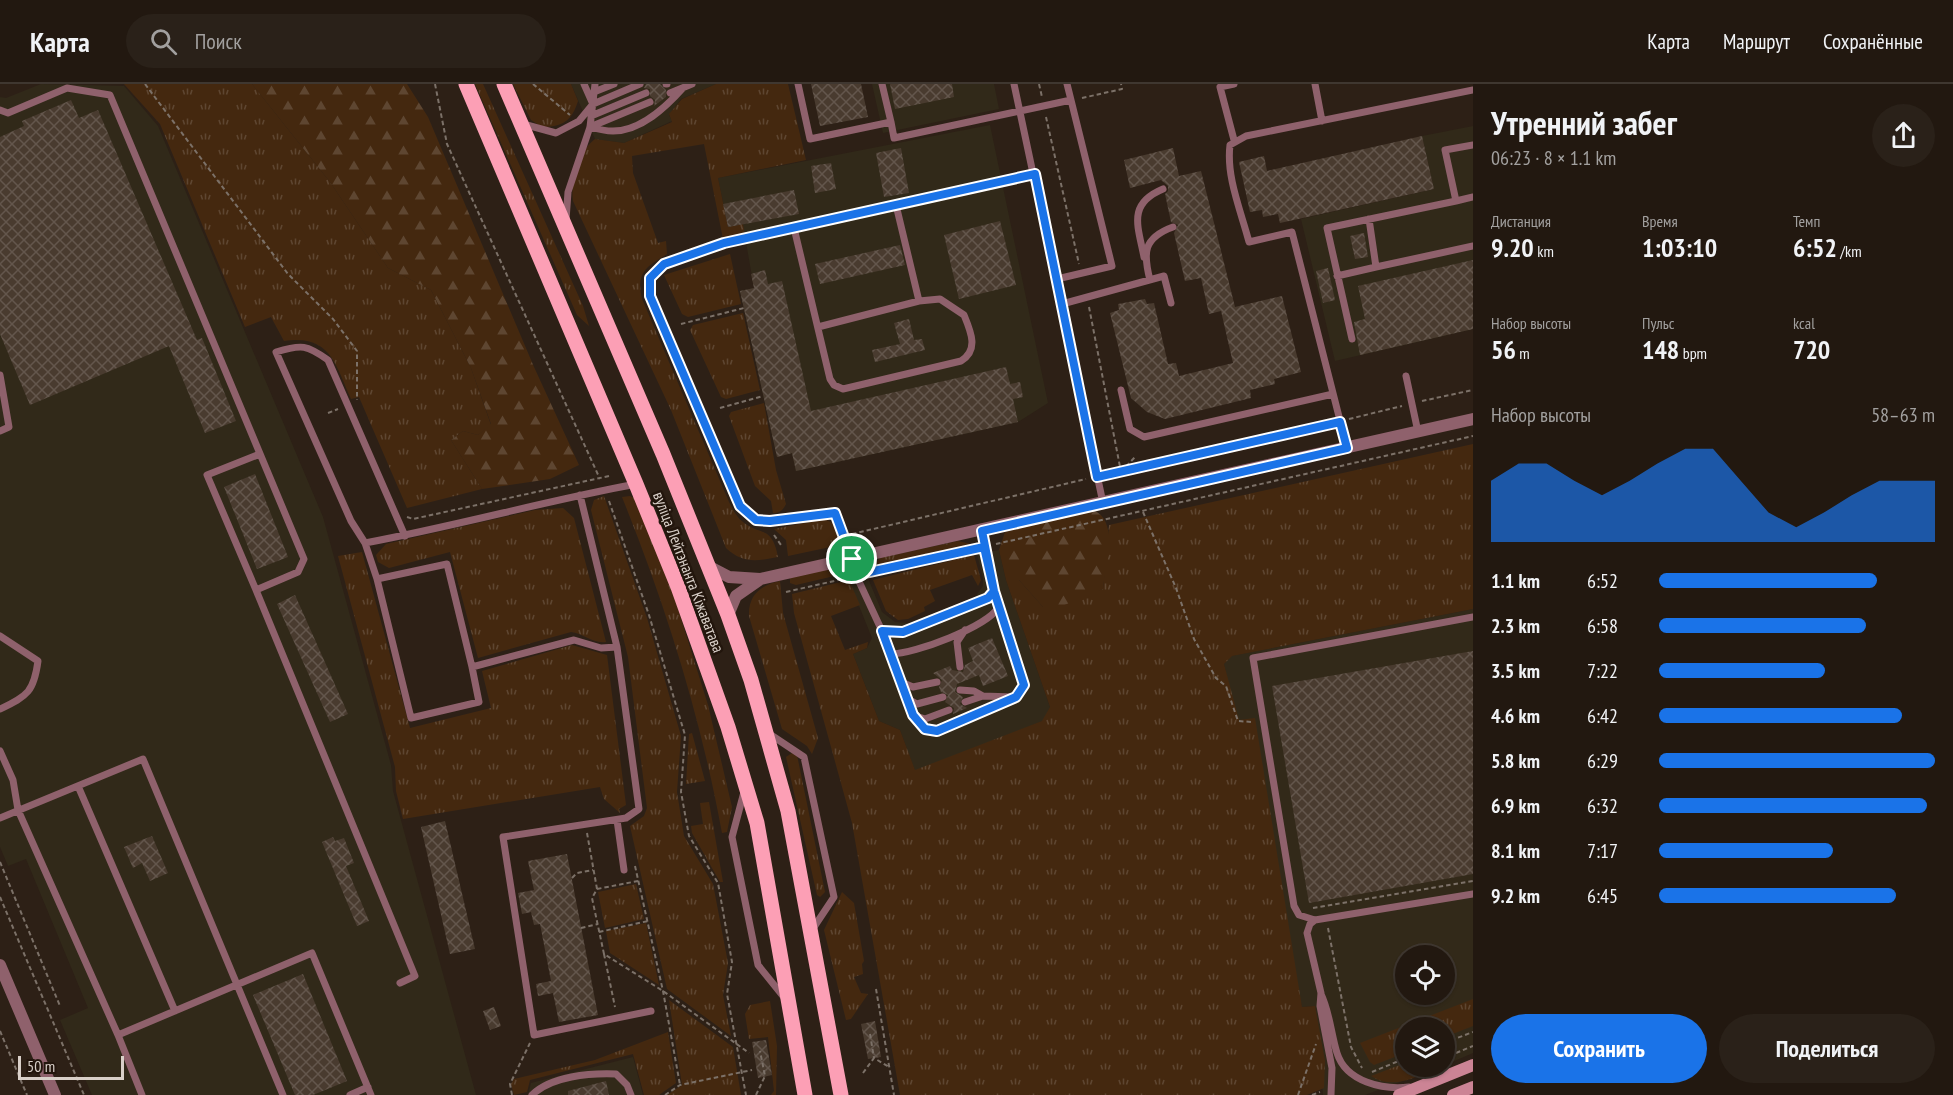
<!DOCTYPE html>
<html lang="ru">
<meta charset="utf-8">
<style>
:root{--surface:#221810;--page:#2a2119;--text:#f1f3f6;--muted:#a2a09f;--line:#3f3730;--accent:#1a73e8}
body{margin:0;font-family:"PT Sans Narrow",sans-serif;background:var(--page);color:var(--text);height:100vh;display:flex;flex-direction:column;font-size:22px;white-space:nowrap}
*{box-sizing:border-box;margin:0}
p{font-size:20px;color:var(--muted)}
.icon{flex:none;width:33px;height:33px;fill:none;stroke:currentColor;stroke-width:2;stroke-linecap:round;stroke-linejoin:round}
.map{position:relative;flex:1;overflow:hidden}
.sheet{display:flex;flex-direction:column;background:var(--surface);width:480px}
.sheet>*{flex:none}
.fabs{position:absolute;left:1395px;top:861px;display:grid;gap:12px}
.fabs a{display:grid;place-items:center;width:60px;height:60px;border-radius:50%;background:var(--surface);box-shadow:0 2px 4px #0004,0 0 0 2px var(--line);font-size:30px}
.scale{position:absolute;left:18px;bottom:15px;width:106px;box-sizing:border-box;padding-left:6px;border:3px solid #d9d0c9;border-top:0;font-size:16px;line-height:21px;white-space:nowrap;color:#d9d0c9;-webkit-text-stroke:4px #23160d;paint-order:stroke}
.pin{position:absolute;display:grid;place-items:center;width:51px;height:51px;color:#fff;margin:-26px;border:3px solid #fff;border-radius:50%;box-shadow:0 2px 6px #0007}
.round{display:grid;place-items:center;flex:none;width:63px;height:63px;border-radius:32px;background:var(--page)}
.overview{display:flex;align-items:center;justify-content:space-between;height:102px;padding:0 18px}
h1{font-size:33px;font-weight:700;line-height:45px}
.stats{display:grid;grid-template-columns:repeat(3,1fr);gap:9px;height:102px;padding:6px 18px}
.stats div{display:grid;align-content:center}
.stats b{font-size:26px;font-weight:700}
.stats small{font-size:16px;font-weight:400}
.stats p{font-size:16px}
.chart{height:168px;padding:12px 18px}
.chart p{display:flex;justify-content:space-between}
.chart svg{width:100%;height:108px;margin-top:6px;fill:var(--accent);opacity:.7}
.button{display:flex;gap:12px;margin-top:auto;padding:12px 18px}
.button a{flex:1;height:69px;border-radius:36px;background:var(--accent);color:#fff;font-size:24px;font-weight:700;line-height:69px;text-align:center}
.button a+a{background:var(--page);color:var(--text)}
ul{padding:0 18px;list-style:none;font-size:20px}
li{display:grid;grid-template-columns:96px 72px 1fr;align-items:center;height:45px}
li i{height:15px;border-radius:8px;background:var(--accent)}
header{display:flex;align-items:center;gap:36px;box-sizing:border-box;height:84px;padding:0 30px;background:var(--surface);border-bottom:2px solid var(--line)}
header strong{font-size:28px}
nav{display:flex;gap:33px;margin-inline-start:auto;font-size:21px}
.search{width:420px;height:54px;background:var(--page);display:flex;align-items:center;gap:15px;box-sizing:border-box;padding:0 21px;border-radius:33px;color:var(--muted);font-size:22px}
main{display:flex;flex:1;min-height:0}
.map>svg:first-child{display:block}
.commercial{fill:#322919;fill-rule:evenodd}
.industrial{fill:#312919}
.grass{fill:url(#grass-tufts)}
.forest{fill:url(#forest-firs)}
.building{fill:url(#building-cross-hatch)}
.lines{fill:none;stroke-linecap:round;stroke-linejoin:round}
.path{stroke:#7c7168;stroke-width:2;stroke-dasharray:4.5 3;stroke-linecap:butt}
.service{stroke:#8f616c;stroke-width:7}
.tertiary{stroke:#8f616c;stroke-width:12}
.secondary{stroke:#cc8495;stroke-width:12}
.primary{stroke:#fc9fb5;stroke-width:15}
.route-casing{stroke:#fff;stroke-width:12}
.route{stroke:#1a73e8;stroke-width:8}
.labels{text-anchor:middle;stroke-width:5;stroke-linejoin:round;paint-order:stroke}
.street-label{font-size:16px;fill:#d9d0c9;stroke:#23160d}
</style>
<header>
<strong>Карта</strong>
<div class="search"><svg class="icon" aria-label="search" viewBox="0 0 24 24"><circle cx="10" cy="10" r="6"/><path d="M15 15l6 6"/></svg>Поиск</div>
<nav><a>Карта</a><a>Маршрут</a><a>Сохранённые</a></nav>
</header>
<main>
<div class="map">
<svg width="1473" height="1011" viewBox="0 0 1473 1011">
<defs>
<pattern id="grass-tufts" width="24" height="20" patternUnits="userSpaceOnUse" patternTransform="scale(1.5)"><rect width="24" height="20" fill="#44280f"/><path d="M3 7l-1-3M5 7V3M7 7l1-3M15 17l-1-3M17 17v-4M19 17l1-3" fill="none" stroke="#5e4631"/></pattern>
<pattern id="forest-firs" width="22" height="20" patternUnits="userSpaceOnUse" patternTransform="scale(1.5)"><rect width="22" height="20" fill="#44280f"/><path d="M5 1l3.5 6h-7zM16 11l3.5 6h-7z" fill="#5e4631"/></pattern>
<pattern id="building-cross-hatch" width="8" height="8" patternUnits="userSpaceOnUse" patternTransform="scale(1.5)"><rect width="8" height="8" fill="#493b2f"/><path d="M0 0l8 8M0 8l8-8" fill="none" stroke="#63564c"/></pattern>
</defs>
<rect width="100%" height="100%" fill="#2d2016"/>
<!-- commercial -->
<path class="commercial" d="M571,0H716L681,15L669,31L672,37L624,59L595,55Z
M999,466L1006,496L1050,623L1043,637L915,687L900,646L879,637L853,570L867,564L872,554L849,497L867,492L882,528L895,538L908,539L975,513L983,502V494L977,470Z
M1473,525V969L1445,981L1444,944H1406V982L1440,983L1365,1011H1323L1315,922L1302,923L1224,580L1231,572ZM1406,872H1444V910H1406Z
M633,973L643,1011H528L531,999Z"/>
<!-- industrial -->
<path class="industrial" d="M41,0L124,2L158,42L323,433L391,681L393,707L476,1011H92L60,936L88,924L26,775L8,782L0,763V13L6,14Z
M872,0H994L999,25L883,49Z
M990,41L1048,319L1018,338L796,387L792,369L777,373L740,207L754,204L743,141L728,143L718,94Z
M1473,42V245L1335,277L1301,135L1434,105L1422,52Z"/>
<!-- grass -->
<path class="grass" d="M124,0H252L330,98L388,184L431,206L471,284L491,341L478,351L463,347L451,356L482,405L407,424L359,313L351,315C335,279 330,250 284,257L271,233L245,243L160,40Z
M475,0H483L583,222L589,242L577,231Z
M513,0H571L578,17C572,37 562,43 542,43L531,36Z
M716,0H788L806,76L718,94L728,143L743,140L745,151L723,155L704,60L632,72L633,89L658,159L666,157L667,170C646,183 636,188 642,215L729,418C733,425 736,433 743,438C760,452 772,441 778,473C757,477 743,480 726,464L671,326L573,117C570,99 579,67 595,55L624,59L672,38L669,30L682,15Z
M730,170L741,220L688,233L682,230L664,191Z
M743,229L760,306L726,315L721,313L690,246L693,241Z
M764,319L776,386L786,420C783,426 780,429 773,429L771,417L755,402L729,332L731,328Z
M1473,360V525L1232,572L1224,580L1239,636L1255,634L1302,923L1315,922L1325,977L1324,1004L1307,1011H900L852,739L794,529L792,510L849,496L860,521L831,532L845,566L868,558L867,564L853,570L879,637L900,646L915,686L1042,637L1050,623L1006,496H1019L1043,523L1103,505L1109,441Z
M604,412L647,534L681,652L677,708L684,752L713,800L728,879L723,911L731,952L667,905L630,742L644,732L647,724L628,573L591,426L594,416Z
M630,412L635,414L673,509L708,621L732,723L727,748L722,749C701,634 666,522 622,413Z
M563,424L574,434L606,558C593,560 583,549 571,548L478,574L450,468L389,484L378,478L376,471L386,460L535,426Z
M824,435L837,441L841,451L835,462L788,472L786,456L774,445Z
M958,457L975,461L880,483L873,481L880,474Z
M362,468L410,644L491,624L482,587L572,561L607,571L626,721L619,725L620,729L604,715L600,703L403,735L396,707L395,683L338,472Z
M974,471L981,496L978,502L972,491L930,506L935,517L924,523L925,527L908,535L898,536L886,527L873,496Z
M829,485L847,489L796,501L790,499V494Z
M780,497L783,529L818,654L812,670L807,662L782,645L749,532C748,511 761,501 780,497Z
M692,649L705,697L686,700L689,650Z
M792,669L797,671L825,808L820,813L817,811L786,673Z
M709,718L723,798H720L692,749L691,742L703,740L700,719Z
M636,800L644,835L605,844L598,808Z
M842,808L854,819L864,877L862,880L863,890L854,893L861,909L868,910L851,935L846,936L824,846Z
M646,839L659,901L610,869L606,847Z
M1473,915V942L1445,953L1444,944H1406L1405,969L1374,981L1370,978L1360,959Z
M669,916L733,963L741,1011H667L682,1001Z
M770,917L777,962L776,1011H771L774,1007L768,953L749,955L745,930L750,921Z
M668,948L676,999L659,1011H644L633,970L530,996L527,1008L514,1011L511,1000L514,995L595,976Z
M1405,979L1406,982L1440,983C1417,992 1394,1007 1371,992Z"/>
<!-- forest -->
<path class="forest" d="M252,0H407L428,33L534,283L579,381L550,395L482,405L451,356L463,347L478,351L491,340L471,284L431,206L388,184L330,98Z
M1093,426C1120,437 1105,481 1103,505L1050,527L1043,523L1019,496H1006L999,466L1005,448Z"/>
<!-- building -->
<path class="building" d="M646,0H660L666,6V13L654,22L655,16L650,12V5L644,4Z
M811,0H861L868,33L820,42Z
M890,0H952L954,13L895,25Z
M71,16L79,34L98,26L197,256L202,254L236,337L205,349L169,262L30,321L0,250V53L24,42L22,37Z
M1422,52L1434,105L1280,139L1278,130L1263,133L1262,126L1250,128L1239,78L1264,72L1267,87Z
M901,64L909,109L884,113L876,69Z
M1173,64L1179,92L1201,87L1235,223L1282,212L1301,288L1274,295L1275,300L1250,306L1251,314L1165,335L1147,328L1131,314L1110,229L1119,226L1118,220L1145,215L1147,220L1154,219L1168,280L1176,279L1179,292L1233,279L1221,227L1209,230L1201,194L1185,197L1174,149L1178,141L1171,138L1165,110L1168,107V102L1161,96L1130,104L1124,76Z
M831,79L836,105L815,109L811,82Z
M794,106L799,130L728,143L723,120Z
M1000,137L1016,201L959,215L944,151Z
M1364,149L1368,173L1355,175L1350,152Z
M900,161L905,181L820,200L815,180Z
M1473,176V245L1360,271L1354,238L1365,235L1358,202Z
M1328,184L1335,216L1323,219L1316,187Z
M765,186L768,200L782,197L811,327L1006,283L1010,300L1020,298L1023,313L1013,315L1018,338L796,387L792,369L777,373L740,207L754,204L751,190Z
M909,235L914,256L922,255L925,266L875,278L872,266L900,260L894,239Z
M255,390L288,473L257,485L224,403Z
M295,511L348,630L330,638L277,520Z
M992,554L1008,592L983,602L979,591L957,600L955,608L963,613L960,620L967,624L953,630L954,624L945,618L948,611L941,608L939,603L942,596L933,589L950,582L952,586L963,588L965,581L973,577L968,564Z
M1473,567V790L1309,819L1272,602Z
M445,737L475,865L450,870L421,743Z
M152,752L168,789L150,797L142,779L133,784L124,763Z
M333,753L335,757L344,754L354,779L346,782L369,837L357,842L322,758Z
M567,770L598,931L559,938L553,909L538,912L536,900L551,897L540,840L534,841L531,828L522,830L518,809L534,806L528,777Z
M303,890L347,997L313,1011H295L253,911Z
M494,923L501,942L490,946L483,927Z
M875,937L881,973L868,975L861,940Z
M766,956L772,991L758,994L752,958Z
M606,997L609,1011H568V1007Z"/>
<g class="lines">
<!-- path -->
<path class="path" d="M145,0L288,190L333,235L357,267V316
M435,0L447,60L600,395
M533,0L570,31
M1039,0L1042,13
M1082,14L1122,5L1121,0
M1046,33L1079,180
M1089,223L1121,388
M681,240L744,224
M1422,317L1473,306
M720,324L763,312
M328,329L338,325
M1349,335L1402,322
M1121,388L1135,373
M1107,391L1329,340
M609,417L649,531L685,651L681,708L689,752L718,799L732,878L727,910L746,1011
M1143,428L1176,504L1194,555L1216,594L1226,602L1238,637L1252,638
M407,433L413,435L609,392
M852,450L1086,395
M774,451L781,461
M996,460L1473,352
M867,489L976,465
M786,508L847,494
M587,749L597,805L592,814L604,870L663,907L749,969
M0,778L60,922
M635,782L663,907L680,1001
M572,794L577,789L593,786
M597,805L638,797
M0,813L84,1011
M1313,824L1473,797
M581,844L598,840
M1328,844L1351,963L1362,984
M599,848L648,837
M604,870L615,923
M876,905L894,1011
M0,947L27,1011
M870,950L874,974
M1444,959L1473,948
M1456,969L1473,962
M1372,988L1406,974
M863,989L874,974L889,983
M512,1011L510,1000L530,959
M665,1011L680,1001L752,986
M756,1011L765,992L760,967
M1298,1011L1316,960
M1312,1011L1320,1008"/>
<!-- service -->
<path class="service" d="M584,0L592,18
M666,0H667
M798,0L810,55L891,38L894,54L1071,16L1112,182L1057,195
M882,0L891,38
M1014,0L1103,419
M1067,0L1071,16
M1315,0L1322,37
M594,8L614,0
M670,9L692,0
M0,26L8,29L67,4L110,11L304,475L298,488L256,506L207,391L260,370
M591,32L646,9
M523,40L556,49L579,37L593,20L640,0
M590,43C597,45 606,47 613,47C641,47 666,23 683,4
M590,43L650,18
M1234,56L1220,3L1234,0
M1473,61L1445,66L1456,117L1473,113
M896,121L919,217
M566,136L568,108L590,43L595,0
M794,144L830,295L834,301L843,305L961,277C979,266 971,248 964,231L940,215L919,217L818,243
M1144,173C1138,142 1127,120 1163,105
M1376,183L1473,162
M1337,192L1376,183L1369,135
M1150,196C1143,169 1143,154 1173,143
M1062,220L1164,192L1171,219
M1352,255L1327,144L1456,117
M0,291L9,343L0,347
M1406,292L1418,348
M1121,306L1130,345L1144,353L1333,310
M1347,364L1292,148L1249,158C1241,127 1226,93 1230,61L1246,52L1473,6
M580,411L617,563L639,725L626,734L503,753L534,951L651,927
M982,447L994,507L1024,601L1016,613L979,630L937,647L925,645L913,631L882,547L856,491L835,428L770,437L756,436L740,422L650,212V194L664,180L724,159L1035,90
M405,452L328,276C307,261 302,260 276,268L351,437L365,459C456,442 545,417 636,400
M365,459L377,495
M256,506L415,892L400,899
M1473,533L1253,574L1294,822L1299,831L1315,836L1473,810
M882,547L903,548L980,518L994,507
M0,552L38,577C34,607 28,612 0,625
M891,570C915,570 986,543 999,523
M472,583L479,618L411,634L377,495L447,480L472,583L574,556L601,564L617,563
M960,583L957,558L965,546
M901,598L913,603L937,598
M960,606L974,607L983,612L1013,613
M908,615L917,620L943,613
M965,618L983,612
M913,631L925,635L949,626
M768,649L804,673L834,813L812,846
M0,667L13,696L18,726L118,951L312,869L371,1011
M78,702L175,927
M744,708L732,753L758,881L783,912
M0,734L143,675L283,1011
M617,736L624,786
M1315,836L1310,840L1307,849L1321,909L1320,922L1332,984L1331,1011
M1321,910C1330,929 1331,950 1337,969C1346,998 1383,1006 1409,1003
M118,951L142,1011
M350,1011L368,1003
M532,1011C551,992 590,989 616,990L627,1001L631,1011"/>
<!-- tertiary -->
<path class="tertiary" d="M708,482L729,493L760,495L1473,335
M728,531L736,512L759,496
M0,881L55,1011"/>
<!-- secondary -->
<path class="secondary" d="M1399,1011L1473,981
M1453,1011L1473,1003"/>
<!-- primary -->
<path class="primary" d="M466,0L636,400L678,503L728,643L757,739L805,1011
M504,0L663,370L728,531L751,596L788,727L841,1011"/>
</g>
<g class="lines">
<defs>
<path id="route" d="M852,475L856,491L984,463L994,507L1024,601L1016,613L937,647L925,645L913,631L882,547L903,548L988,514L994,507L982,447L1347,364L1340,338L1097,393L1035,90L724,159L664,180L650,194V212L740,422L756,436L770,437L835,429L852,475"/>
</defs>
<!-- route casing -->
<use href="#route" class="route-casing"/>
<!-- route -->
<use href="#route" class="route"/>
</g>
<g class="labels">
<!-- street labels -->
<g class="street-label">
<text transform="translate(689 488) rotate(69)" y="6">вуліца Лейтэнанта Кіжаватава</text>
</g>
</g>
</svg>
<div class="fabs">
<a><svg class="icon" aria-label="locate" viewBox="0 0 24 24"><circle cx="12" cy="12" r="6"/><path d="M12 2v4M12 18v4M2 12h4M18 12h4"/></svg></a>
<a><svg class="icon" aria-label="layers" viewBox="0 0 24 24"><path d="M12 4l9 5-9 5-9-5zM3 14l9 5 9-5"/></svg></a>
</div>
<div class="scale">50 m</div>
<div class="pin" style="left:852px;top:475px;background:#1e9e55"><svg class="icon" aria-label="arrive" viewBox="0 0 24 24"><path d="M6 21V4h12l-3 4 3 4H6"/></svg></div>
</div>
<section class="sheet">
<div class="overview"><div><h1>Утренний забег</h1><p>06:23 · 8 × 1.1 km</p></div><a class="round"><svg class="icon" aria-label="share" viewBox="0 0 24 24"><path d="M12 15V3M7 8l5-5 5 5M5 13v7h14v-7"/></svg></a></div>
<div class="stats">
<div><p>Дистанция</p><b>9.20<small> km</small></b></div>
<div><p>Время</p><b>1:03:10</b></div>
<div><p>Темп</p><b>6:52<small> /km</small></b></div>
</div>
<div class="stats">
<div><p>Набор высоты</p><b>56<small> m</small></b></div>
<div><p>Пульс</p><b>148<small> bpm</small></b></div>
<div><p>kcal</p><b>720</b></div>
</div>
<div class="chart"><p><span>Набор высоты</span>58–63 m</p>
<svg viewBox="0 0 160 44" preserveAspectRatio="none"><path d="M0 44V19L10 12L20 12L30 19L40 25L50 19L60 12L70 6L80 6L90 19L100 32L110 38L120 32L130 25L140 19L150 19L160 19V44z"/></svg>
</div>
<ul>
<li><b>1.1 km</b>6:52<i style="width:79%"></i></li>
<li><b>2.3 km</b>6:58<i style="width:75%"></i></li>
<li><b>3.5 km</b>7:22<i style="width:60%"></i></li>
<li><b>4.6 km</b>6:42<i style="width:88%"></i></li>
<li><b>5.8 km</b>6:29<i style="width:100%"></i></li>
<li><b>6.9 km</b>6:32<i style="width:97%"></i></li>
<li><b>8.1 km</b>7:17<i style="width:63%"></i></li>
<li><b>9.2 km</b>6:45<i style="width:86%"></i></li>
</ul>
<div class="button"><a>Сохранить</a><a>Поделиться</a></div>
</section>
</main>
